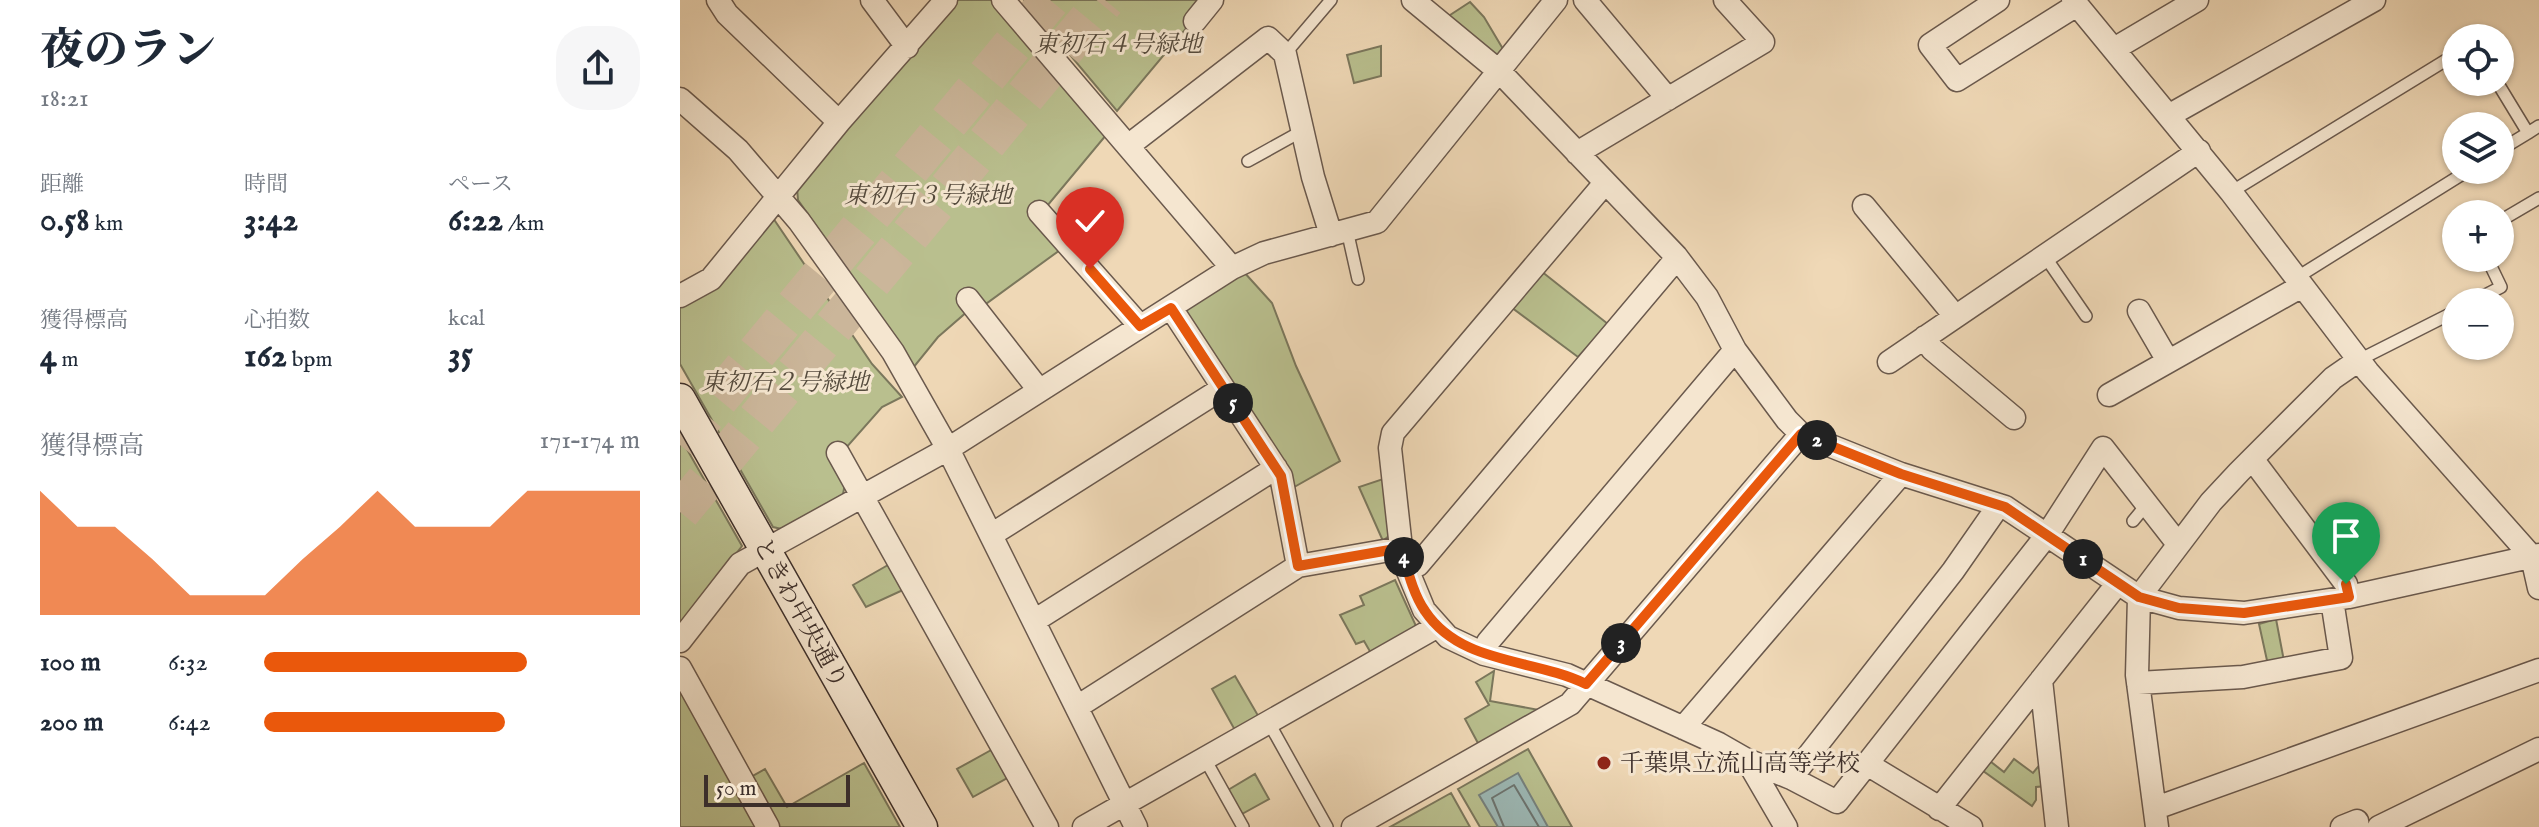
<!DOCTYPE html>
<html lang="ja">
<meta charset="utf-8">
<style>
:root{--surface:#fff;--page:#f6f6f7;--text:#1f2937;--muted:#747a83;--accent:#ea580c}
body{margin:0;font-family:"IM FELL English","Noto Serif JP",serif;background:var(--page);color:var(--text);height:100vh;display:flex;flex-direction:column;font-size:30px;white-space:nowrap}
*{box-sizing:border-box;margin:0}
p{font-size:26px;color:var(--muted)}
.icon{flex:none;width:44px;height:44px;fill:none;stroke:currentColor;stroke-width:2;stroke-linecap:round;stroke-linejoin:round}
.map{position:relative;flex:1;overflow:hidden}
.sheet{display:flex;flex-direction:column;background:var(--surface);width:680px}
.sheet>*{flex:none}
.tools{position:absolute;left:1762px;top:24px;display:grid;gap:16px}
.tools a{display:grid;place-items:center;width:72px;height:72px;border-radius:50%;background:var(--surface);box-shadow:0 2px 6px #0004;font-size:40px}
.scale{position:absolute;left:24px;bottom:20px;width:146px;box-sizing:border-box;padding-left:8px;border:4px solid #3d2f2a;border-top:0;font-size:22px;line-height:28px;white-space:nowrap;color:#3d2f2a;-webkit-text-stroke:6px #f5e6d0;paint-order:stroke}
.pin{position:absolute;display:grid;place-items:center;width:68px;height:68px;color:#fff;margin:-82px -34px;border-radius:50% 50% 50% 0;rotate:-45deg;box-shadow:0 0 8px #0007}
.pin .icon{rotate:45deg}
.km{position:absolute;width:40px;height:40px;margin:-20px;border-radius:50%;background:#222;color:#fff;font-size:22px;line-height:40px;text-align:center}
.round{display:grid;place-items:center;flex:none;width:84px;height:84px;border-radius:32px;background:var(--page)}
.summary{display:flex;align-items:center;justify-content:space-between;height:136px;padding:0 40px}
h1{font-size:44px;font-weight:800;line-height:60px}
.figures{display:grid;grid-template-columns:repeat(3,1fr);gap:12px;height:136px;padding:8px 40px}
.figures div{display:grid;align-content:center}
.figures b{font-size:34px;font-weight:800}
.figures small{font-size:22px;font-weight:400}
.figures p{font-size:22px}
.chart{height:224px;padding:16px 40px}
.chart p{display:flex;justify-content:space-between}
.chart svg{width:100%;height:144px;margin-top:8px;fill:var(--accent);opacity:.7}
ul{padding:0 40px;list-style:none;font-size:26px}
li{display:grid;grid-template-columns:128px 96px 1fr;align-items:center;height:60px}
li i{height:20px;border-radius:10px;background:var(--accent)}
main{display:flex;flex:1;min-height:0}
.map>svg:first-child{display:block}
.green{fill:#b9bf8e;stroke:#7b775c;stroke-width:2}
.water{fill:#9cb8b5;stroke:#76817d;stroke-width:2}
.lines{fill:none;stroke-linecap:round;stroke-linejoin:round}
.shore{stroke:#6c7470;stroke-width:2}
.highway-tunnel{stroke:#cbb69a;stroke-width:40;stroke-dasharray:40 20;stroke-linecap:butt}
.lane-casing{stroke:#6a594d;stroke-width:14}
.street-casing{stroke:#6a594d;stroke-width:25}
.secondary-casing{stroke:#3d2f2a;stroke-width:33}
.lane{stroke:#f5e6d0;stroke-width:11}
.street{stroke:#f5e6d0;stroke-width:22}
.secondary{stroke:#f5e6d0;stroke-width:30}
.route-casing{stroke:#fff;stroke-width:16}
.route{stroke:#ea580c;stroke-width:10}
.poi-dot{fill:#8f2418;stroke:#f5e6d0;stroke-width:3}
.labels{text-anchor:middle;stroke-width:6;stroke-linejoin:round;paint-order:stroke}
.park-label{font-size:24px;font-style:italic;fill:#564c3e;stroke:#f5e6d0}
.street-label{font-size:24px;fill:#3d2f2a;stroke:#f5e6d0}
.poi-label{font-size:24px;fill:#3d2f2a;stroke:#f5e6d0;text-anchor:start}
</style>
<main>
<section class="sheet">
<div class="summary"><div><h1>夜のラン</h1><p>18:21</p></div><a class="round"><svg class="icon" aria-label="share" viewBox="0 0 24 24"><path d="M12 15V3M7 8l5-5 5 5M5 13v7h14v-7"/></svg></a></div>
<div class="figures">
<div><p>距離</p><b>0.58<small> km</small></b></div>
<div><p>時間</p><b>3:42</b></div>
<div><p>ペース</p><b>6:22<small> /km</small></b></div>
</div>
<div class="figures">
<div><p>獲得標高</p><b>4<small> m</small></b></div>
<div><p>心拍数</p><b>162<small> bpm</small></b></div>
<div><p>kcal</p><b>35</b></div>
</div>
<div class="chart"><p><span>獲得標高</span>171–174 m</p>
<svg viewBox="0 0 160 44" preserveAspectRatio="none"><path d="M0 44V6L10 17L20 17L30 27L40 38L50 38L60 38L70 27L80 17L90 6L100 17L110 17L120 17L130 6L140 6L150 6L160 6V44z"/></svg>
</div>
<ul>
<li><b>100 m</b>6:32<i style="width:70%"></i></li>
<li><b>200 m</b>6:42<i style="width:64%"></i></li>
</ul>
</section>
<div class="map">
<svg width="1859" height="827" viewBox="0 0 1859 827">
<rect width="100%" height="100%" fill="#efd8b6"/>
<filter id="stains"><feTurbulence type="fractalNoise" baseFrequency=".0025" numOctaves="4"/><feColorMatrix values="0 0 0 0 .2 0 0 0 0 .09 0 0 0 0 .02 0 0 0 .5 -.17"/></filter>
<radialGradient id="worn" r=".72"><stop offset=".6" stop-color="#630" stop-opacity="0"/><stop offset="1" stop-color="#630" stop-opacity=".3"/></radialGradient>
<!-- green -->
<path class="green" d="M274,0H313L427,134L367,206L380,250L303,306L288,311L258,337L233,368L222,348L118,200L117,188Z
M344,0H522L509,25L437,111Z
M790,2L804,17L823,49L816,59L764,19Z
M701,46V76L674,83L667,55Z
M93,218L192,364L222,397L202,407L164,450L165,484L162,499L106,530L93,527L0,364V305Z
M563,271L592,303L616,366L660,461L609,490L504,309Z
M861,271L928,324L898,357L831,307Z
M0,437L62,546L0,627Z
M706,478L711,534L703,541L679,487Z
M208,565L223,590L186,607L173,585Z
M715,580L736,626L734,632L692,655L684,641L676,644L660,615L684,605L680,596Z
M1596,619L1604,661L1588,665L1579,624Z
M814,671L810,701L859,710L799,745L785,719L809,705L796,682Z
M555,676L580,719L556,732L532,689Z
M0,684L79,827H0Z
M313,749L329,777L293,797L277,769Z
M848,749L892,827H800L778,789Z
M1306,758L1324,772L1334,759L1353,773L1362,762L1367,786L1356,787V800L1352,806L1299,768Z
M184,763L220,827H99L71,777L85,769L107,807Z
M575,774L589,799L562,814L548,790Z
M771,793L790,827H710Z"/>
<!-- water -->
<path class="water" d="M838,773L868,827H818L799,795Z"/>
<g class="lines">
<!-- shore -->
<path class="shore" d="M824,827L812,798L834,785L859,827"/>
<!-- highway-tunnel -->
<path class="highway-tunnel" d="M0,445L370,0
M0,512L425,0"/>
<defs>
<path id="lane" d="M605,54L651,0
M1817,82L1848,133L1820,150
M1848,133L1859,126
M568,161L622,131
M1551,192L1776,54
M1820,221L1859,198
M667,230L678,279
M1364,255L1406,316
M1616,278L1789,170
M1792,302L1821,287L1807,258
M1679,360L1776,311
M1453,521L1467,504
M589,723L647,827
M525,759L563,827"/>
<path id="street" d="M38,0L47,14L159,122
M192,0L227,47
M323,0L552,268
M733,0L820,72L996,256L1027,297L1055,350L1107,420L1121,434L1221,474L1325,507L1459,597L1499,608L1564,613L1669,597L1859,555
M905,0L988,99
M1318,0L1250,45L1277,80L1397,5
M1393,0L1551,192L1688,372L1852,557L1859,588
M515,21L532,0
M1434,49L1517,0
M0,99L58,150L119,221L213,352L268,449L456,827
M1490,115L1694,0
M448,146L588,38L605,54L633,177L651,235
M897,153L1083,42L1045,0
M925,183L713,433L710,448L721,548L727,569L744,610L768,637L804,654L887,675L1039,744L1067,760L1106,827
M1184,206L1275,316
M359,212L460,326
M0,296L31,279L159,122L266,0
M288,299L359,390
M491,308L601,476L618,566
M1459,311L1488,361
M1245,337L1252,349L1334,418
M1209,362L1519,151
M1429,395L1622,286
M158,453L367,827
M1573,460L1666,584L1669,597
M311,535L543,388
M727,569L738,565L997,258
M354,621L596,468
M0,641L60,564L268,449L552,268L584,253L697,222L876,0
M804,654L808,642L1055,350
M0,668L88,827
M1361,680L1377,827
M1458,683L1563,677L1661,658L1652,600
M397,707L618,566L721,548
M1003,728L1221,474
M1067,760L1111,778L1273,571L1319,505
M1187,764L1291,827
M1111,778L1157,802L1367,535L1423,448L1498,544
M1476,808L1859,670
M1259,809L1438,583
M404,827L758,626
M673,827L890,704L1121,434
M1477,827L1457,675L1459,597L1531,502L1559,472L1653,378L1679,360
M1662,827L1677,821L1678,827
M1699,827L1859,749"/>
<path id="secondary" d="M0,399L242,827"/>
</defs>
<!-- lane casing -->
<use href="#lane" class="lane-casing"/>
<!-- street casing -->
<use href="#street" class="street-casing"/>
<!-- secondary casing -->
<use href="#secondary" class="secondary-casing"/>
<!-- lane -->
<use href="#lane" class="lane"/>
<!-- street -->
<use href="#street" class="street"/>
<!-- secondary -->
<use href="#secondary" class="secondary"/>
</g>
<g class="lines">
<defs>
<path id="route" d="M410,269L460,326L491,308L601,476L618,566L721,548C727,568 733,594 745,611C781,665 853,658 906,684L1121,434L1221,474L1325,507L1459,597L1499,608L1564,613L1669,597L1666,584"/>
</defs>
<!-- route casing -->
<use href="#route" class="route-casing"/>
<!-- route -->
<use href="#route" class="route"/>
</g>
<!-- markers -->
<circle class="poi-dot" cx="924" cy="763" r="8"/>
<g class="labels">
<!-- park labels -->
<g class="park-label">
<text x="438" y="52">東初石４号緑地</text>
<text x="248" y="203">東初石３号緑地</text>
<text x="105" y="390">東初石２号緑地</text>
</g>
<!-- street labels -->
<g class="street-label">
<text transform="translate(121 613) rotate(61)" y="8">ときわ中央通り</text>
</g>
<!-- poi labels -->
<g class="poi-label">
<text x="940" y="771">千葉県立流山高等学校</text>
</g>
</g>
<rect width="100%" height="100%" filter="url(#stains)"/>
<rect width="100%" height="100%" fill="url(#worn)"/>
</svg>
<div class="tools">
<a><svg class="icon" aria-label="locate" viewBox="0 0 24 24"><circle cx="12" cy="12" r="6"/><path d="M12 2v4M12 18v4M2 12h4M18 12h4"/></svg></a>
<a><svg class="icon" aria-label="layers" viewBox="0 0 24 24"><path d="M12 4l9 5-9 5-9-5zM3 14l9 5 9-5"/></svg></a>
<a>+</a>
<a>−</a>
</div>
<div class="scale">50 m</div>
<div class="pin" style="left:1666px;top:584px;background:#1e9e55"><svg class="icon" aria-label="arrive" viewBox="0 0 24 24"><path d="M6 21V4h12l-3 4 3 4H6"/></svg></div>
<div class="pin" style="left:410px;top:269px;background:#d93025"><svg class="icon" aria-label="check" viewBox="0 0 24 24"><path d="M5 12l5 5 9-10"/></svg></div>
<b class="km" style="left:1403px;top:559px">1</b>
<b class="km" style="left:1137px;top:440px">2</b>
<b class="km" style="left:941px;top:643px">3</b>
<b class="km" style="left:724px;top:557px">4</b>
<b class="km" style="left:553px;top:403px">5</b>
</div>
</main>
